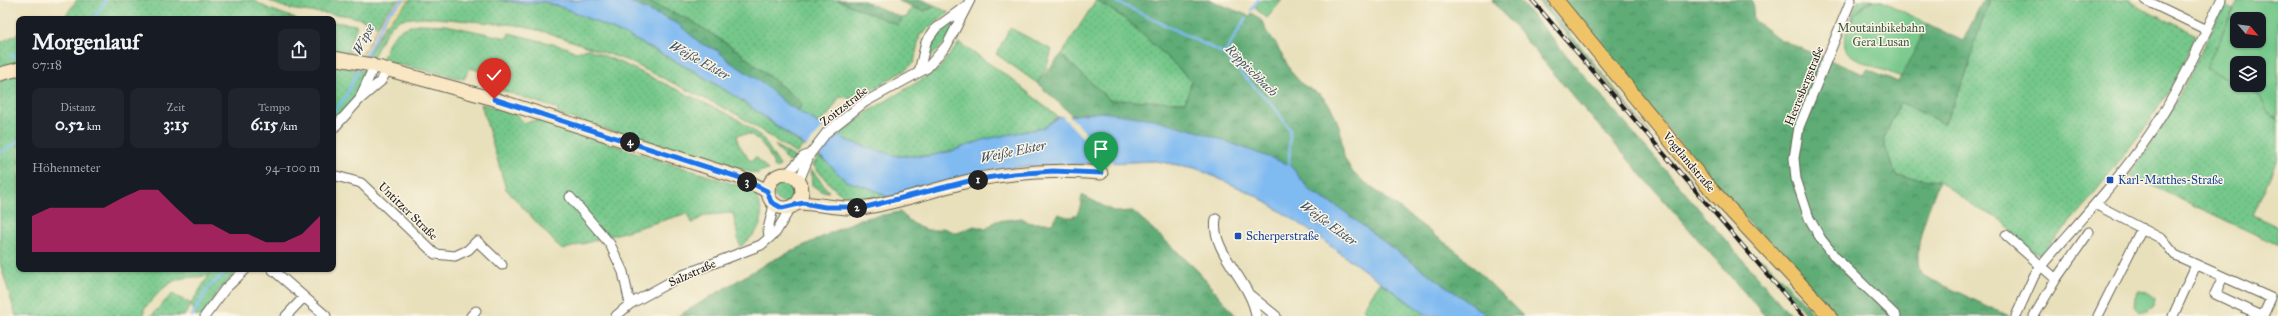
<!DOCTYPE html>
<html lang="de">
<meta charset="utf-8">
<style>
:root{--surface:#171b24;--page:#20242c;--text:#f1f3f6;--muted:#9ea1a6;--accent:#db2777}
body{margin:0;font-family:"IM FELL Great Primer",serif;background:var(--page);color:var(--text);height:100vh;display:flex;flex-direction:column;font-size:15px;white-space:nowrap}
*{box-sizing:border-box;margin:0}
p{font-size:13px;color:var(--muted)}
.icon{flex:none;width:22px;height:22px;fill:none;stroke:currentColor;stroke-width:2;stroke-linecap:round;stroke-linejoin:round}
.map{position:relative;flex:1;overflow:hidden}
.sheet{position:absolute;left:16px;top:16px;width:320px;height:256px;display:flex;flex-direction:column;background:var(--surface);border-radius:8px;box-shadow:0 1px 3px #0004}
.sheet>*{flex:none}
.needle{width:26px;rotate:118deg}
.tools{position:absolute;left:2230px;top:12px;display:grid;gap:8px}
.tools a{display:grid;place-items:center;width:36px;height:36px;border-radius:8px;background:var(--surface);box-shadow:0 1px 3px #0004;font-size:20px}
.pin{position:absolute;display:grid;place-items:center;width:34px;height:34px;color:#fff;margin:-41px -17px;border-radius:50% 50% 50% 0;rotate:-45deg;box-shadow:0 0 4px #0007}
.pin .icon{rotate:45deg}
.km{position:absolute;width:20px;height:20px;margin:-10px;border-radius:50%;background:#222;color:#fff;font-size:11px;line-height:20px;text-align:center}
.round{display:grid;place-items:center;flex:none;width:42px;height:42px;border-radius:8px;background:var(--page)}
.head{display:flex;align-items:center;justify-content:space-between;height:68px;padding:0 16px}
h1{font-size:22px;font-weight:700;line-height:30px}
.figures{display:grid;grid-template-columns:repeat(3,1fr);gap:6px;height:68px;padding:4px 16px}
.figures div{display:grid;align-content:center;border-radius:8px;background:var(--page);text-align:center}
.figures b{font-size:17px;font-weight:700}
.figures small{font-size:11px;font-weight:400}
.figures p{font-size:11px}
.chart{height:112px;padding:8px 16px}
.chart p{display:flex;justify-content:space-between}
.chart svg{width:100%;height:72px;margin-top:4px;fill:var(--accent);opacity:.7}
.map>svg:first-child{display:block}
.grass{fill:url(#grass-dots);stroke:#487253}
.forest{fill:url(#forest-crowns);stroke:#3e6449}
.sand{fill:url(#sand-dots);stroke:#857b5d}
.park{fill:#74c78a;stroke:#487253;fill-rule:evenodd}
.water{fill:#7fbaf1;stroke:#4e6b86}
.pier{fill:#e8e0bb}
.lines{fill:none;stroke-linecap:round;stroke-linejoin:round}
.stream{stroke:#7fbaf1;stroke-width:2.5}
.minor-casing{stroke:#636154;stroke-width:11}
.secondary-casing{stroke:#636154;stroke-width:15}
.primary-casing{stroke:#636154;stroke-width:16}
.minor{stroke:#fff;stroke-width:9}
.secondary{stroke:#f9e7c3;stroke-width:13}
.primary{stroke:#efc469;stroke-width:14}
.rail-casing{stroke:#1c1c1c;stroke-width:4}
.rail{stroke:#fcf5e5;stroke-width:2.5;stroke-dasharray:8;stroke-linecap:butt}
.route-casing{stroke:#fff;stroke-width:8}
.route{stroke:#1a73e8;stroke-width:5}
.transit-dot{fill:#1a4fb4;stroke:#fcf5e5;stroke-width:1.5}
.labels{text-anchor:middle;stroke-width:3;stroke-linejoin:round;paint-order:stroke}
.park-label{font-size:12px;fill:#3b5842;stroke:#fcf5e5}
.street-label{font-size:12px;fill:#1c1c1c;stroke:#fcf5e5}
.transit-label{font-size:12px;fill:#164399;stroke:#fcf5e5;text-anchor:start}
.water-label{font-size:13px;font-style:italic;fill:#3f5367;stroke:#fcf5e5}
</style>
<div class="map">
<svg width="2278" height="316" viewBox="0 0 2278 316">
<defs>
<pattern id="grass-dots" width="8" height="8" patternUnits="userSpaceOnUse"><rect width="8" height="8" fill="#74c78a"/><path d="M2 2h.1M6 6h.1" fill="none" stroke="#64aa76" stroke-width="1.8" stroke-linecap="round"/></pattern>
<pattern id="forest-crowns" width="20" height="18" patternUnits="userSpaceOnUse"><rect width="20" height="18" fill="#5fac76"/><path d="M2 6a3 3 0 1 1 6 0M12 15a3 3 0 1 1 6 0" fill="none" stroke="#4e8b60"/></pattern>
<pattern id="sand-dots" width="8" height="8" patternUnits="userSpaceOnUse"><rect width="8" height="8" fill="#eeda9e"/><path d="M2 2h.1M6 6h.1" fill="none" stroke="#ccba88" stroke-width="1.8" stroke-linecap="round"/></pattern>
</defs>
<rect width="100%" height="100%" fill="#fcf5e5"/>
<filter id="ink" filterUnits="userSpaceOnUse"><feTurbulence type="fractalNoise" baseFrequency=".025" numOctaves="2"/><feDisplacementMap in="SourceGraphic" scale="8" xChannelSelector="R" yChannelSelector="G"/><feConvolveMatrix kernelMatrix="1 2 1 2 8 2 1 2 1" color-interpolation-filters="sRGB"/></filter>
<filter id="wash" filterUnits="userSpaceOnUse"><feTurbulence type="fractalNoise" baseFrequency=".012" numOctaves="4" result="noise"/><feDisplacementMap in="SourceGraphic" scale="16" xChannelSelector="R" yChannelSelector="G"/><feGaussianBlur stdDeviation="0.9" result="paint"/><feColorMatrix in="noise" values="0 0 0 0 0 0 0 0 0 0 0 0 0 0 0 0 0 1.4 0 .05"/><feComposite in="paint" operator="in"/></filter>
<g filter="url(#wash)">
<rect width="100%" height="100%" fill="#e8e0bb"/>
<!-- grass -->
<path class="grass" d="M77,0H253L269,9L297,19H63Z
M268,0H400L385,13L377,26C344,6 302,20 268,0Z
M410,0H500L527,4L544,2L564,8L628,36L695,72L741,100L803,146L796,154L738,115L628,61L549,33L516,25L424,17L402,19L391,25L382,39L372,59L366,58L385,25Z
M644,0H837L898,25L902,18L907,17L911,8L924,11L936,6L949,13L929,28L924,33L920,34L914,62L907,69L855,100L840,96L830,113L819,124L798,111L802,103L738,51L690,20Z
M1096,0L1127,20L1192,81L1185,102L1110,100L1061,55Z
M1261,0H1282L1267,18L1255,8Z
M1858,0H1874L1865,4L1850,21Z
M1990,0H2127L2196,35L2177,77L2150,121L2089,200L2040,257L2018,239L2003,221L1975,207L1939,181L1896,176L1883,141L1900,102L1944,124L1966,75L1976,38Z
M2223,5L2233,10L2206,68L2260,96L2268,113L2278,118V158L2253,215L2278,227V245L2129,175C2168,123 2196,64 2223,5Z
M959,16L950,37L924,64L932,39L937,31Z
M333,22L357,25L347,52L351,50L350,54L344,56L333,55Z
M418,24L446,25L507,38L509,33L565,47L576,52L588,49L626,65L736,118L762,137L780,166L775,168C769,152 764,143 750,134L737,135L738,143L750,161L756,157L768,170L761,171L758,174L708,161L557,114L558,109L483,84L485,72L470,68L464,79L382,61C390,38 392,30 418,24Z
M1010,28L1052,50L1046,69L1037,83L996,54Z
M19,33V64L0,69V43Z
M959,43L1009,77L1058,117L1043,128L986,139L952,151L929,156H897L848,141L838,135L871,110L939,69Z
M333,64L369,72L359,97L333,126Z
M19,73V269H239L217,293L203,316H196L191,304L184,316H151L172,294L191,304L209,275C199,278 189,276 179,279C165,283 153,299 144,309V316H16L0,263V78Z
M481,104L514,112L524,123L537,120L752,190C768,216 764,228 740,247L733,213L706,215L692,223L688,213L562,250L506,189Z
M775,145L796,158L795,161L788,162Z
M818,157L826,161L846,181L870,188L888,197C843,205 840,196 813,165Z
M811,169L829,192L821,191L812,185Z
M774 192a11 11 0 1 1 22 0a11 11 0 1 1-22 0Z
M1380,282L1428,316H1372L1363,309Z"/>
<!-- forest -->
<path class="forest" d="M626,0H644L690,20L738,51L802,103L798,111L785,103L760,81L730,62L718,51L700,43L678,24Z
M837,0H862L902,18L898,25Z
M896,0H923L936,6L924,11Z
M1096,0H1210L1249,16L1252,13L1264,23L1266,31L1275,42L1292,73L1303,85L1321,95L1331,107L1340,128L1344,157L1353,173L1461,255L1523,316H1488L1392,249L1341,209L1310,191L1290,165L1101,112L1072,115L1037,83L1061,55L1110,100L1185,102L1192,81L1127,20Z
M1492,0H1519L1791,316H1765L1577,101Z
M1537,0H1543L1650,133Z
M1561,0H1752L1754,20L1779,39L1863,74L1868,69L1898,82L1928,24L1963,41L1983,0H1990L1976,38L1966,75L1944,124L1900,102L1883,141L1896,176L1939,181C1931,205 1909,251 1922,275L2008,316H1838L1728,201Z
M1082,195L1115,212L1133,211L1196,269L1236,316H678L769,262L860,219L900,212C913,224 924,235 943,228L957,233L974,226L986,229L996,221L1022,218L1030,223H1052L1059,214C1078,223 1080,211 1082,195Z
M1760,258L1766,262L1816,316H1807Z"/>
<!-- sand -->
<path class="sand" d="M400,0H410L385,25L365,58L361,57L385,13Z"/>
<!-- park -->
<path class="park" d="M1874,0H1880L1928,24L1901,77C1890,72 1851,60 1846,50C1843,42 1845,36 1847,29C1852,16 1862,6 1874,0Z
M2238,0H2278V118L2268,113L2260,96L2238,85H2259V63H2237V84L2206,68ZM2237,19H2259V41H2237Z
M2138,291L2147,292L2155,299L2154,307L2148,312H2140L2134,306L2135,297Z"/>
<!-- water -->
<path class="water" d="M500,0H626L678,24L700,43L718,51L730,62L760,81L785,103L848,141L897,156H929L952,151L986,139L1043,128L1058,117L1101,112L1154,119L1203,133L1290,165L1310,191L1341,209L1392,248L1488,316H1428L1296,221L1253,194L1195,168L1155,161L1016,167L888,197L870,188L846,181L826,161L741,100L696,72L628,36L564,8L544,2L527,4Z"/>
<!-- pier -->
<path class="pier" d="M1068,114L1090,137L1115,164H1108L1061,115Z
M825,125L839,133L817,158L804,149Z"/>
<g class="lines">
<!-- stream -->
<path class="stream" d="M1113,0L1221,52L1275,108L1290,130L1289,167
M1251,10L1258,0
M93,19L106,0
M1224,55L1245,19
M10,56L19,54
M363,60L388,13L404,0
M333,112L345,98L360,66
M0,153L19,141
M192,316L209,287L229,269"/>
</g>
</g>
<g filter="url(#ink)">
<g class="lines">
<defs>
<path id="minor" d="M1851,0L1799,127L1794,158L1796,179L1809,218L1821,239L1836,258L1896,316
M2145,0L2207,30
M919,72L926,42L936,28L966,6
M360,98L374,66
M333,129L360,99L381,81L388,69
M787,174L803,157L810,154L827,132L841,121L865,102L927,68L947,45L970,0
M333,175L361,183L435,254L455,256L468,250L477,241L502,265
M799,181L810,154
M570,197L610,244L623,272L630,304
M2095,204L2162,239L2175,255L2271,298L2263,316
M1216,219C1210,252 1252,282 1256,316
M2006,235L2056,279
M769,237L768,229L774,205
M272,269L326,316
M2223,277L2215,294L2262,316
M1250,295L1276,316
M205,316L225,289L246,269
M286,316L304,297
M471,316L476,311
M616,316L630,304L683,275L761,245L776,232L791,207
M2016,316L2034,276L2041,266C2078,223 2118,181 2150,134C2178,93 2199,46 2221,0
M2034,316L2056,279L2089,232
M2098,316L2142,228
M2173,316L2196,265"/>
<path id="secondary" d="M333,58L372,65
M378,67L494,99L741,178L767,191
M0,74L19,69
M768 191a17 17 0 1 1 34 0a17 17 0 1 1-34 0Z
M797,203C821,203 843,211 867,207C903,201 938,188 973,180C1015,172 1058,169 1101,173"/>
<path id="primary" d="M1556,0L1706,184L1830,316"/>
</defs>
<!-- minor casing -->
<use href="#minor" class="minor-casing"/>
<!-- secondary casing -->
<use href="#secondary" class="secondary-casing"/>
<!-- primary casing -->
<use href="#primary" class="primary-casing"/>
<!-- minor -->
<use href="#minor" class="minor"/>
<!-- secondary -->
<use href="#secondary" class="secondary"/>
<!-- primary -->
<use href="#primary" class="primary"/>
<defs>
<path id="rail" d="M1532,0L1803,316"/>
</defs>
<!-- rail casing -->
<use href="#rail" class="rail-casing"/>
<!-- rail -->
<use href="#rail" class="rail"/>
</g>
</g>
<g class="lines" filter="url(#ink)">
<defs>
<path id="route" d="M494,99L741,178L767,191L771,202L782,208L803,203L825,207H866L973,180L1013,174L1053,171L1101,173"/>
</defs>
<!-- route casing -->
<use href="#route" class="route-casing"/>
<!-- route -->
<use href="#route" class="route"/>
</g>
<!-- markers -->
<g class="transit-dot">
<rect x="2106" y="176" width="8" height="8" rx="2"/>
<rect x="1234" y="232" width="8" height="8" rx="2"/>
</g>
<g class="labels">
<!-- park labels -->
<g class="park-label">
<text x="1881" y="32">Moutainbikebahn<tspan x="1881" dy="14">Gera Lusan</tspan></text>
</g>
<!-- street labels -->
<g class="street-label">
<text transform="translate(1804 86) rotate(-68)" y="4">Heeresbergstraße</text>
<text transform="translate(844 106) rotate(-38)" y="4">Zoitzstraße</text>
<text transform="translate(1689 162) rotate(50)" y="4">Vogtlandstraße</text>
<text transform="translate(408 211) rotate(44)" y="4">Untitzer Straße</text>
<text transform="translate(692 273) rotate(-24)" y="4">Salzstraße</text>
</g>
<!-- transit labels -->
<g class="transit-label">
<text x="2118" y="184">Karl-Matthes-Straße</text>
<text x="1246" y="240">Scherperstraße</text>
</g>
<!-- water labels -->
<g class="water-label">
<text transform="translate(363 39) rotate(-63)" y="5">Wipse</text>
<text transform="translate(700 60) rotate(29)" y="5">Weiße Elster</text>
<text transform="translate(1252 70) rotate(45)" y="5">Röppischbach</text>
<text transform="translate(1013 151) rotate(-12)" y="5">Weiße Elster</text>
<text transform="translate(1329 223) rotate(36)" y="5">Weiße Elster</text>
</g>
</g>
</svg>
<div class="tools">
<a><svg class="needle" viewBox="-14 -14 28 28"><path d="M0-13l5 13h-10z" fill="#e53935"/><path d="M0 13l5-13h-10z" fill="#9ea1a6"/></svg></a>
<a><svg class="icon" aria-label="layers" viewBox="0 0 24 24"><path d="M12 4l9 5-9 5-9-5zM3 14l9 5 9-5"/></svg></a>
</div>
<div class="pin" style="left:1101px;top:173px;background:#1e9e55"><svg class="icon" aria-label="arrive" viewBox="0 0 24 24"><path d="M6 21V4h12l-3 4 3 4H6"/></svg></div>
<div class="pin" style="left:494px;top:99px;background:#d93025"><svg class="icon" aria-label="check" viewBox="0 0 24 24"><path d="M5 12l5 5 9-10"/></svg></div>
<b class="km" style="left:978px;top:180px">1</b>
<b class="km" style="left:857px;top:208px">2</b>
<b class="km" style="left:747px;top:182px">3</b>
<b class="km" style="left:630px;top:142px">4</b>
<section class="sheet">
<div class="head"><div><h1>Morgenlauf</h1><p>07:18</p></div><a class="round"><svg class="icon" aria-label="share" viewBox="0 0 24 24"><path d="M12 15V3M7 8l5-5 5 5M5 13v7h14v-7"/></svg></a></div>
<div class="figures">
<div><p>Distanz</p><b>0.52<small> km</small></b></div>
<div><p>Zeit</p><b>3:15</b></div>
<div><p>Tempo</p><b>6:15<small> /km</small></b></div>
</div>
<div class="chart"><p><span>Höhenmeter</span>94–100 m</p>
<svg viewBox="0 0 160 44" preserveAspectRatio="none"><path d="M0 44V22L10 17L20 17L30 17L40 17L50 11L60 6L70 6L80 17L90 27L100 27L110 33L120 33L130 38L140 38L150 33L160 22V44z"/></svg>
</div>
</section>
</div>
